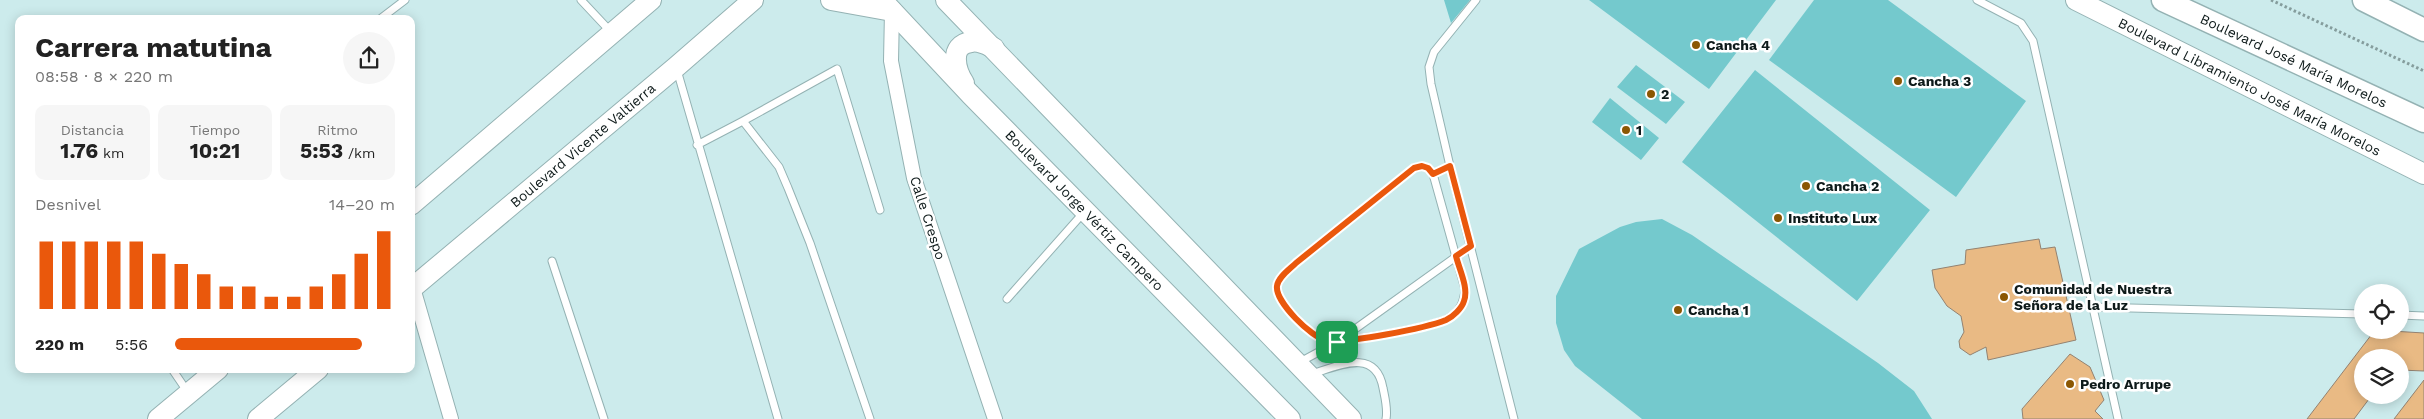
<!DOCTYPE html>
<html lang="es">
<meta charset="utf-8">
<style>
:root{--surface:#fff;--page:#f6f6f6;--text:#222;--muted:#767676;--accent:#ea580c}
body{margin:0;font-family:"Work Sans",sans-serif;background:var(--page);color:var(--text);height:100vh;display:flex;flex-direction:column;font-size:19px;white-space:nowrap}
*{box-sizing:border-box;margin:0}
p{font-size:16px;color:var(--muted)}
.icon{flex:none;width:28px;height:28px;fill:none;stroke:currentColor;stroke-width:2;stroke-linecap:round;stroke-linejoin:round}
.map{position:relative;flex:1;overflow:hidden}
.details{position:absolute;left:15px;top:15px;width:400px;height:358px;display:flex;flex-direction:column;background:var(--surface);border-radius:10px;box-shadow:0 2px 12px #0003}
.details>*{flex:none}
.buttons{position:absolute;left:2354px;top:284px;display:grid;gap:10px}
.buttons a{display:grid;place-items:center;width:55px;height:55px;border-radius:50%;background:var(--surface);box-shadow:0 2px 12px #0003;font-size:25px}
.pin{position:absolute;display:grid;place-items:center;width:42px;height:42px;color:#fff;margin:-21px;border-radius:10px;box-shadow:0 2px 8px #0006}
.round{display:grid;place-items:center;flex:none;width:52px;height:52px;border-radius:26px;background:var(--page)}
.headline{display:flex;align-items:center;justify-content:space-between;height:85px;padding:0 20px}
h1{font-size:28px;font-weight:700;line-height:38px}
.metrics{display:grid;grid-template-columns:repeat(3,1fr);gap:8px;height:85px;padding:5px 20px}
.metrics div{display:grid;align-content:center;border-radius:10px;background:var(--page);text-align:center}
.metrics b{font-size:21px;font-weight:700}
.metrics small{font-size:14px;font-weight:400}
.metrics p{font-size:14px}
.chart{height:140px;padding:10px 20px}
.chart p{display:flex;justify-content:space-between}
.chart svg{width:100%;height:90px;margin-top:5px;stroke:var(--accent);stroke-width:6}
ul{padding:0 20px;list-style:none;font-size:16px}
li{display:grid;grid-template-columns:80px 60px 1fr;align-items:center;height:38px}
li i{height:12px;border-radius:6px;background:var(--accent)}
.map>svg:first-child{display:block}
.green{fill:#74c9cd}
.building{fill:#e9ba84;stroke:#938271}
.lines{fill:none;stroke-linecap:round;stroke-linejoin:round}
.lane-casing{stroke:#94b2b3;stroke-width:9}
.street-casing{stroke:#94b2b3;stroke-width:16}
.secondary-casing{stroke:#94b2b3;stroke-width:22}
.primary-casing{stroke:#94b2b3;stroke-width:25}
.path{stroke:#859d9d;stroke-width:3;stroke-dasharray:2.5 2.5;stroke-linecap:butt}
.lane{stroke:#fff;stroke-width:7}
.street{stroke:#fff;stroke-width:14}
.secondary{stroke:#fff;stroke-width:20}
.primary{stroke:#fff;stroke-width:22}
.route-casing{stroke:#fff;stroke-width:10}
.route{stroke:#ea580c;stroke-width:6}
.poi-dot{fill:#8b5703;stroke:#fff;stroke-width:2}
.labels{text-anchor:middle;stroke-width:5;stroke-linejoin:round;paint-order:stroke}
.poi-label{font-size:14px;font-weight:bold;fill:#0e1a1a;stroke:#fff;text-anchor:start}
.street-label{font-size:14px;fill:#0e1a1a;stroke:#fff}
</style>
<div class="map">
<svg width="2424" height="419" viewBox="0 0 2424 419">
<rect width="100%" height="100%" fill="#ccebec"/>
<!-- green -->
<path class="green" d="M1444,0H1470L1451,23Z
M1589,0H1776L1709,89Z
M1814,0H1888L2026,101L1956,197L1769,60Z
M1636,65L1685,102L1666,124L1617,87Z
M1755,70L1930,210L1857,301L1682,162Z
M1610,98L1659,138L1641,160L1592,122Z
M1662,219L1692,235L1878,363L1914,391L1932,419H1642L1575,366L1564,350L1556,323V296L1579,249L1620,227L1636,222Z"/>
<!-- building -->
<path class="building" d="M2039,239L2041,249L2055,247L2076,340L1988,360L1986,347L1970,355L1960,348L1959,341L1964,332L1961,316L1947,306L1935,288L1932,270L1965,264L1966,250Z
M2375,330L2424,333V371L2400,370V358H2362V395H2372L2354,419H2307Z
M2070,354L2090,367L2104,400L2095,411L2103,419H2023L2022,409Z
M2424,380V419H2394Z"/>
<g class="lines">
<defs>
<path id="lane" d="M581,0L611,32
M1476,0L1434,52L1429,67L1431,84L1450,166L1514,419
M1977,0L2021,23L2033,41L2118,419
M380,19L405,0
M677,70L778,419
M743,121L837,69L880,210
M697,145L743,121L779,167L788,188L810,243L870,419
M1422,166L1428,168L1433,174L1465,289C1464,302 1460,311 1449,318C1436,327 1337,345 1323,339C1309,334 1275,301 1277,286C1278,277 1290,269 1296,263L1414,168Z
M1433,174L1450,166
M552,261L604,419
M1007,299L1085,211
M2091,307L2362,314
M2400,315L2424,316
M1300,362L1337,342L1471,246
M172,369L187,391
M1312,374C1340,365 1376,348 1383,388C1385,398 1388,409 1386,419"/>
<path id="street" d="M892,11L891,61L914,178L995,419
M413,288L451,419"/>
<g id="secondary">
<path d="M831,0L892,11"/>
<path id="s1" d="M882,0L970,94L1290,419"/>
<path d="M946,0L1351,419"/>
<path id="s2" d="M2076,0L2424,174"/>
<path d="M964,83C956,71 948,45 971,42C979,40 987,45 994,48"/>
<path d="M411,205L651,0"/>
<path id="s3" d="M411,289L676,67L753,0"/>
<path d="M158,419L218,369"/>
<path d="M258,419L318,369"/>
</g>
<g id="primary">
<path id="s4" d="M2163,0L2424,121"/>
<path d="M2364,0L2424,30"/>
</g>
</defs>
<!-- lane casing -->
<use href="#lane" class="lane-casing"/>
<!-- street casing -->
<use href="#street" class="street-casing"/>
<!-- secondary casing -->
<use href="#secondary" class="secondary-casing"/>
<!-- primary casing -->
<use href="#primary" class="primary-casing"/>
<!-- path -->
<path class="path" d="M2271,0L2424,71"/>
<!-- lane -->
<use href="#lane" class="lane"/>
<!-- street -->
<use href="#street" class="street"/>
<!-- secondary -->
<use href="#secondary" class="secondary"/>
<!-- primary -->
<use href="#primary" class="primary"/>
</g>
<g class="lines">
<defs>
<path id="route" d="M1422,166L1428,168L1433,174L1450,166L1471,246L1456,256C1459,269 1469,288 1464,301C1462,308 1453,317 1446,320C1426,328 1346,344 1326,340C1312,338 1275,302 1277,286C1278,277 1290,269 1296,263L1414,168Z"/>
</defs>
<!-- route casing -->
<use href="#route" class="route-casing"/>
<!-- route -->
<use href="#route" class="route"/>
</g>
<!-- markers -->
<g class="poi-dot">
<circle cx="1696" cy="45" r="5"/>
<circle cx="1898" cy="81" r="5"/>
<circle cx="1651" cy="94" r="5"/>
<circle cx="1626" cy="130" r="5"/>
<circle cx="1806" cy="186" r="5"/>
<circle cx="1778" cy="218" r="5"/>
<circle cx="2004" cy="297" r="5"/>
<circle cx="1678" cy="310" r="5"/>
<circle cx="2070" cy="384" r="5"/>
</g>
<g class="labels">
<!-- poi labels -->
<g class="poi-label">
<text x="1706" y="50">Cancha 4</text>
<text x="1908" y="86">Cancha 3</text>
<text x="1661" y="99">2</text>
<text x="1636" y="135">1</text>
<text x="1816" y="191">Cancha 2</text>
<text x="1788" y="223">Instituto Lux</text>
<text x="2014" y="294">Comunidad de Nuestra<tspan x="2014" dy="16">Señora de la Luz</tspan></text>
<text x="1688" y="315">Cancha 1</text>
<text x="2080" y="389">Pedro Arrupe</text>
</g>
<!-- street labels -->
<g class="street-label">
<text dy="5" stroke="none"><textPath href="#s4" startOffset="144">Boulevard José María Morelos</textPath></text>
<text dy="5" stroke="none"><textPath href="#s2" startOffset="194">Boulevard Libramiento José María Morelos</textPath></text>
<text dy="5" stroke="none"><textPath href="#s3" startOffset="224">Boulevard Vicente Valtierra</textPath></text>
<text dy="5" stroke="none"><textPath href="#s1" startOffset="292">Boulevard Jorge Vértiz Campero</textPath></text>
<text transform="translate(928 218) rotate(72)" y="5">Calle Crespo</text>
</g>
</g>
</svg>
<div class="buttons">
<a><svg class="icon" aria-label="locate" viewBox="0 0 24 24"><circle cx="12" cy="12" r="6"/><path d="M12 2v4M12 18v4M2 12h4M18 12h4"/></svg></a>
<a><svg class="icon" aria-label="layers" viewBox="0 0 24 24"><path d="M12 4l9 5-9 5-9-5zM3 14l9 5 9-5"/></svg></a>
</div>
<div class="pin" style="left:1337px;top:342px;background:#1e9e55"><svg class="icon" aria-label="arrive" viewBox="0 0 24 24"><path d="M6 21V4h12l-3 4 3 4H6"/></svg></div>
<section class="details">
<div class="headline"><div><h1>Carrera matutina</h1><p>08:58 · 8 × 220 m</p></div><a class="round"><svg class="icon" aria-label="share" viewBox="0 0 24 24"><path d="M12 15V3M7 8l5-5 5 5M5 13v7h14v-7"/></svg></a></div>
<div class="metrics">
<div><p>Distancia</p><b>1.76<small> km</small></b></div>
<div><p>Tiempo</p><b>10:21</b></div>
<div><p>Ritmo</p><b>5:53<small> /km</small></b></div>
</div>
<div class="chart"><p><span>Desnivel</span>14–20 m</p>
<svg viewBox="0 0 160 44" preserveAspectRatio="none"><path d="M5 44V11M15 44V11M25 44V11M35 44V11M45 44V11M55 44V17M65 44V22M75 44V27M85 44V33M95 44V33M105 44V38M115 44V38M125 44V33M135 44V27M145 44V17M155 44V6"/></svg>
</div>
<ul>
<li><b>220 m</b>5:56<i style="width:85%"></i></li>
</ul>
</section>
</div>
